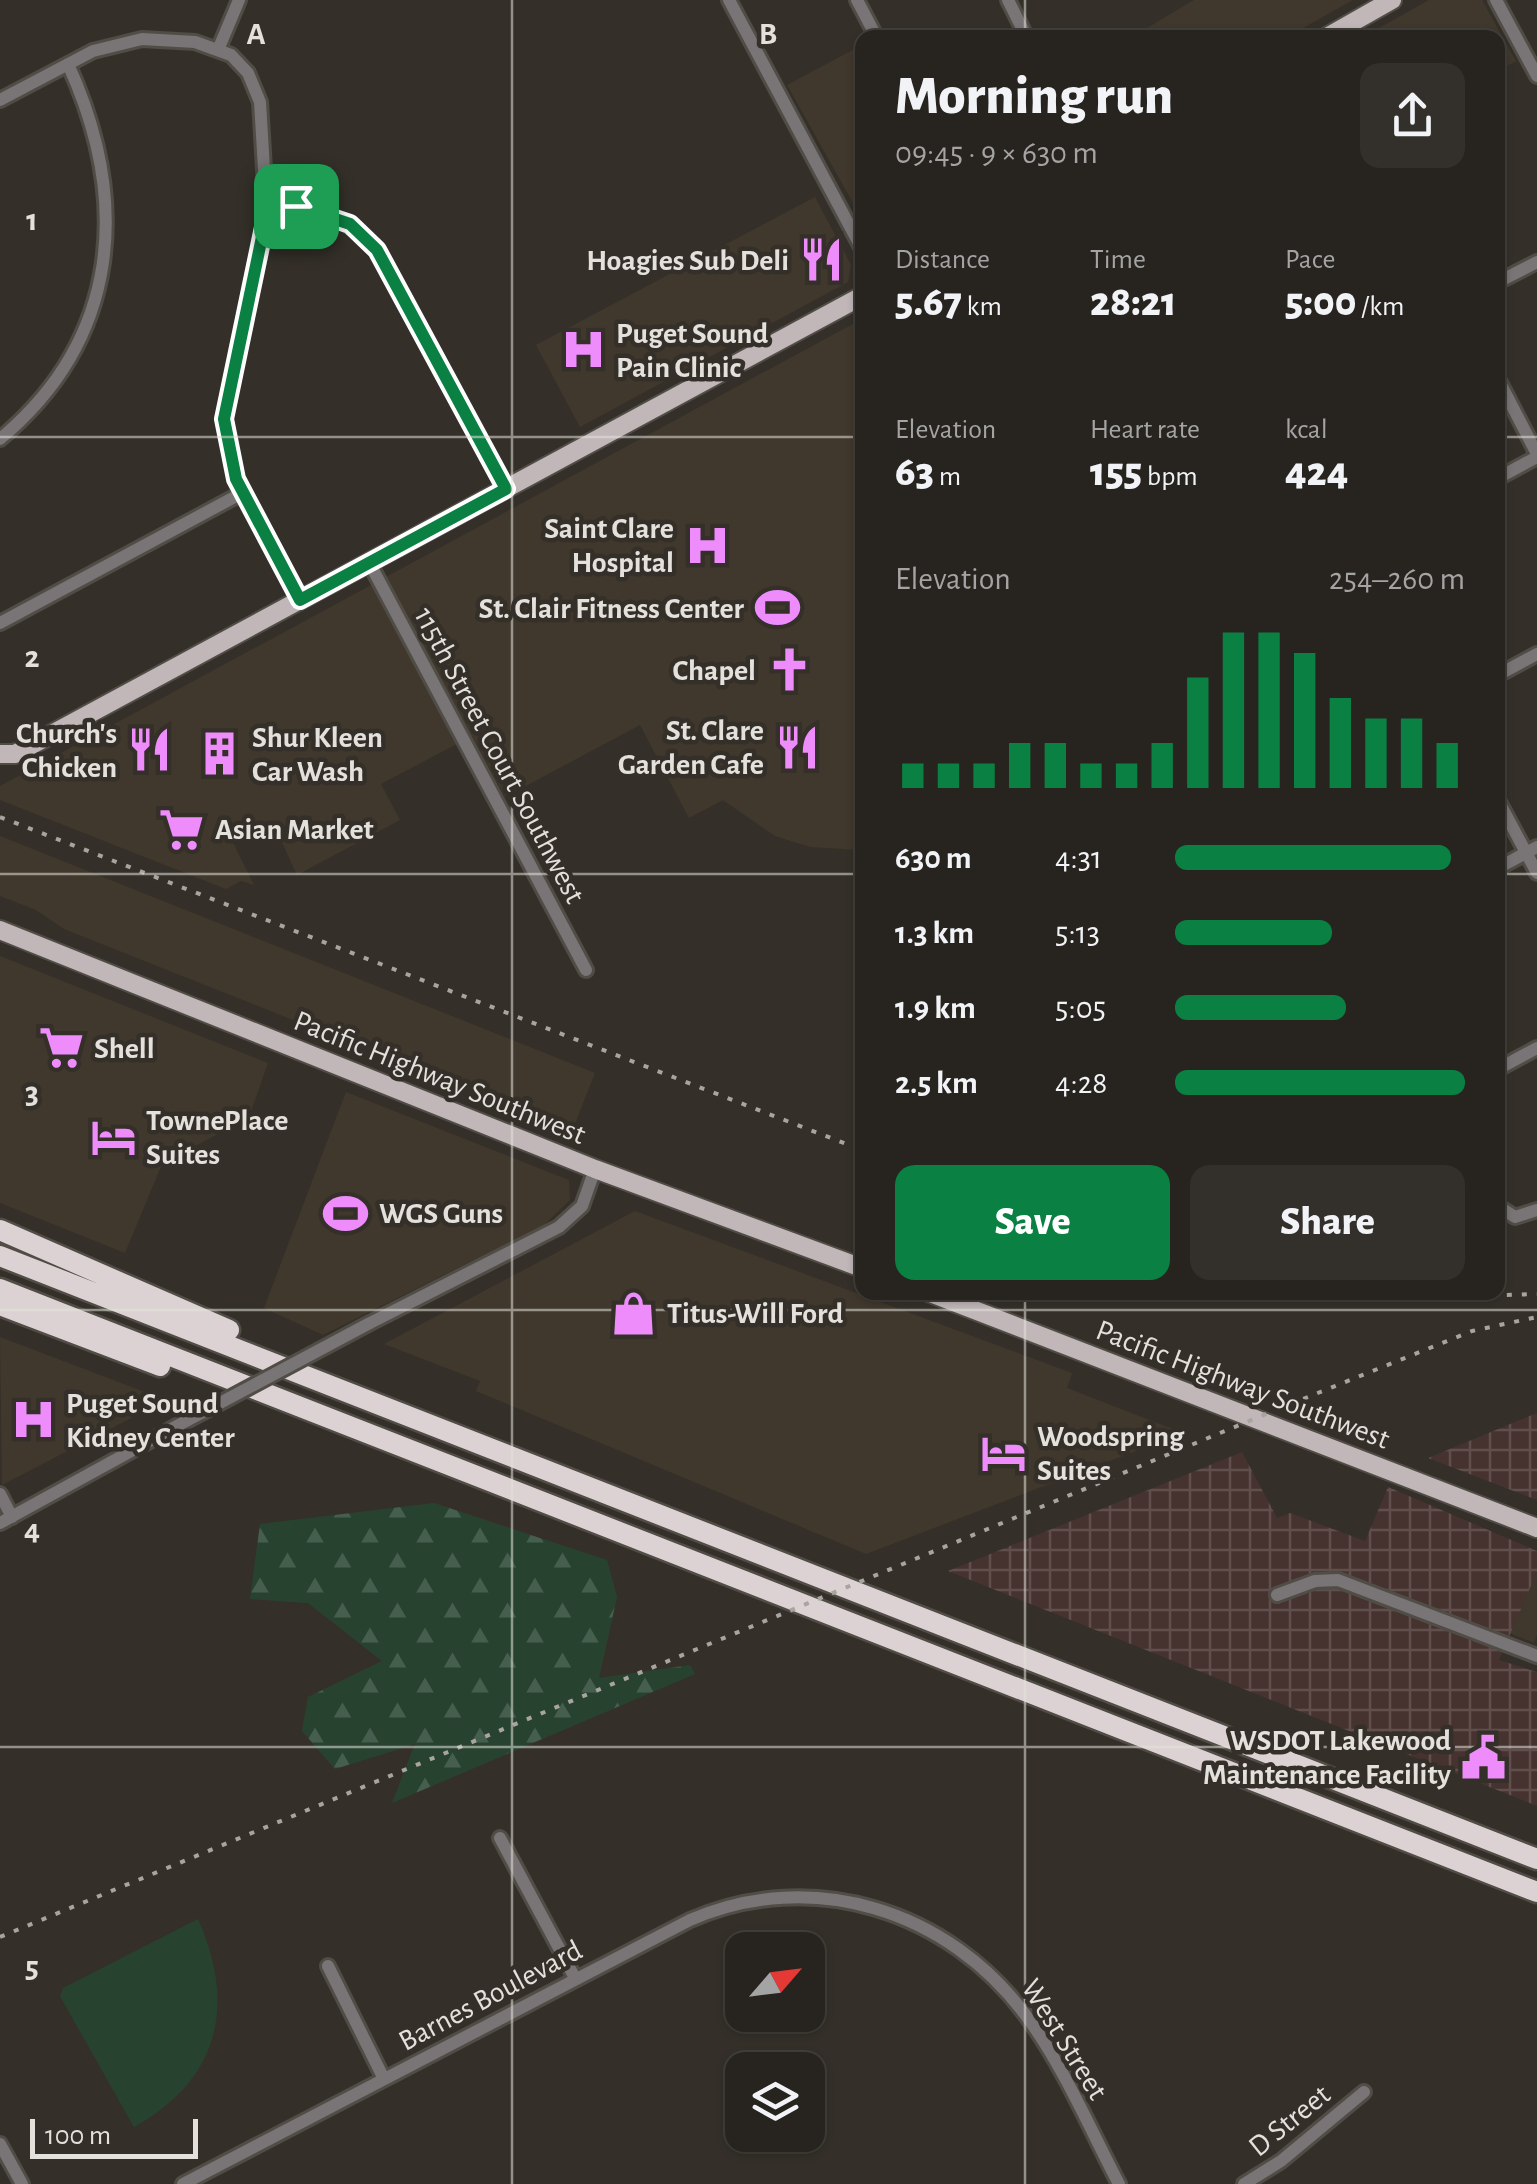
<!DOCTYPE html>
<meta charset="utf-8">
<style>
:root{--surface:#27241f;--page:#33302c;--text:#f1f3f6;--muted:#a4a4a4;--line:#43413d;--accent:#0b8043}
body{margin:0;font-family:"Alegreya Sans",sans-serif;background:var(--page);color:var(--text);height:100vh;display:flex;flex-direction:column;font-size:38px;white-space:nowrap}
*{box-sizing:border-box;margin:0}
p{font-size:32px;color:var(--muted)}
.icon{flex:none;width:55px;height:55px;fill:none;stroke:currentColor;stroke-width:2;stroke-linecap:round;stroke-linejoin:round}
.map{position:relative;flex:1;overflow:hidden}
.side{position:absolute;left:855px;top:30px;width:650px;height:1270px;display:flex;flex-direction:column;background:var(--surface);border-radius:20px;box-shadow:0 2px 8px #0004,0 0 0 2px var(--line)}
.side>*{flex:none}
.needle{width:65px;rotate:62deg}
.controls{position:absolute;left:725px;top:1932px;display:grid;gap:20px}
.controls a{display:grid;place-items:center;width:100px;height:100px;border-radius:20px;background:var(--surface);box-shadow:0 2px 8px #0004,0 0 0 2px var(--line);font-size:50px}
.scale{position:absolute;left:30px;bottom:25px;width:168px;box-sizing:border-box;padding-left:10px;border:5px solid #e4e1dd;border-top:0;font-size:28px;line-height:35px;white-space:nowrap;color:#e4e1dd;-webkit-text-stroke:8px #343029;paint-order:stroke}
.pin{position:absolute;display:grid;place-items:center;width:85px;height:85px;color:#fff;margin:-42px;border-radius:20px;box-shadow:0 5px 15px #0006}
.round{display:grid;place-items:center;flex:none;width:105px;height:105px;border-radius:20px;background:var(--page)}
.head{display:flex;align-items:center;justify-content:space-between;height:170px;padding:0 40px}
h1{font-size:55px;font-weight:800;line-height:75px}
.figures{display:grid;grid-template-columns:repeat(3,1fr);gap:15px;height:170px;padding:10px 40px}
.figures div{display:grid;align-content:center}
.figures b{font-size:42px;font-weight:800}
.figures small{font-size:28px;font-weight:400}
.figures p{font-size:28px}
.chart{height:280px;padding:20px 40px}
.chart p{display:flex;justify-content:space-between}
.chart svg{width:100%;height:180px;margin-top:10px;stroke:var(--accent);stroke-width:6}
.cta{display:flex;gap:20px;margin-top:auto;padding:20px 40px}
.cta a{flex:1;height:115px;border-radius:20px;background:var(--accent);color:#fff;font-size:40px;font-weight:800;line-height:115px;text-align:center}
.cta a+a{background:var(--page);color:var(--text)}
ul{padding:0 40px;list-style:none;font-size:32px}
li{display:grid;grid-template-columns:160px 120px 1fr;align-items:center;height:75px}
li i{height:25px;border-radius:12px;background:var(--accent)}
.map>svg:first-child{display:block}
.built{fill:#40382c}
.industrial{fill:url(#industrial-grid)}
.grass{fill:#274330}
.forest{fill:url(#forest-firs)}
.lines{fill:none;stroke-linecap:round;stroke-linejoin:round}
.minor-casing{stroke:#504c46;stroke-width:18}
.major-casing{stroke:#504c46;stroke-width:22}
.highway-casing{stroke:#504c46;stroke-width:25}
.minor{stroke:#797475;stroke-width:12}
.major{stroke:#c1b7b8;stroke-width:18}
.highway{stroke:#ddd2d3;stroke-width:20}
.rail{stroke:#a8a49f;stroke-width:4;stroke-dasharray:5 10;stroke-linecap:butt}
.minor-bridge-casing{stroke:#504c46;stroke-width:18;stroke-linecap:butt}
.minor-bridge{stroke:#797475;stroke-width:12}
.route-casing{stroke:#fff;stroke-width:20}
.route{stroke:#0b8043;stroke-width:12}
.grid{fill:none;stroke:#e4e1dd;stroke-width:2.5;stroke-opacity:0.55}
.labels{text-anchor:middle;stroke-width:9;stroke-linejoin:round;paint-order:stroke}
.poi-label{font-size:30px;font-weight:bold;fill:#e4e1dd;stroke:#343029;text-anchor:start}
.street-label{font-size:30px;fill:#e4e1dd;stroke:#343029}
.grid-label{font-size:32px;text-anchor:middle;font-weight:bold;fill:#e4e1dd;stroke:#343029;stroke-width:9;stroke-linejoin:round;paint-order:stroke}
</style>
<div class="map">
<svg width="1537" height="2184" viewBox="0 0 1537 2184">
<defs>
<pattern id="industrial-grid" width="8" height="8" patternUnits="userSpaceOnUse" patternTransform="scale(2.5)"><rect width="8" height="8" fill="#46322f"/><path d="M0 4h8M4 0v8" fill="none" stroke="#614f4d"/></pattern>
<pattern id="forest-firs" width="22" height="20" patternUnits="userSpaceOnUse" patternTransform="scale(2.5)"><rect width="22" height="20" fill="#274330"/><path d="M5 1l3.5 6h-7zM16 11l3.5 6h-7z" fill="#465e4e"/></pattern>
</defs>
<rect width="100%" height="100%" fill="#343029"/>
<!-- built -->
<path class="built" d="M1194,0H1353L1287,37H1132Z
M1429,0H1482L1516,61L1498,71V38L1363,37Z
M862,45V219L787,85Z
M815,197L851,265L848,282L580,427L536,345Z
M862,319V850L810,847L775,836L723,800L689,818L640,725L505,797L472,736L381,784L400,820L297,875L273,823L232,841L254,885L241,881L226,889L0,800V786Z
M0,836L595,1073L572,1131L64,929L36,910L0,896Z
M0,956L268,1063L249,1117L162,1164L125,1253L0,1203Z
M346,1092L569,1180L570,1200L544,1225L323,1335L264,1308Z
M635,1211L1072,1373L1067,1388L1183,1433L866,1554L476,1391L480,1381L384,1344Z
M0,1337L166,1400L2,1485Z
M1537,1572V1635L1534,1643L1509,1633Z"/>
<!-- industrial -->
<path class="industrial" d="M1537,1413V1500L1428,1458Z
M1242,1452L1277,1518L1290,1513L1365,1541L1388,1487L1537,1551V1572L1499,1660L1537,1672V1806L948,1571Z"/>
<!-- grass -->
<path class="grass" d="M198,1919C236,2005 220,2079 134,2127L60,1996L63,1988Z"/>
<!-- forest -->
<path class="forest" d="M434,1503L607,1560L617,1597L599,1678L690,1665L695,1674L392,1803L415,1744L335,1769L302,1731L308,1697L382,1661L308,1603L250,1599L260,1524Z"/>
<g class="lines">
<defs>
<path id="minor" d="M729,0L862,249
M857,0L877,38
M1008,0L1027,38
M1496,0L1537,76
M218,50L239,0
M0,100L93,51L142,39L195,42L231,55L248,73L260,102L267,219L224,419L236,479L300,600
M267,208C312,201 348,218 377,250L506,489
M1498,282L1537,262
M1498,379L1537,454
M0,439C121,338 130,200 68,64
M1498,478L1537,457
M370,564L586,970
M0,623L242,493
M1498,675L1537,654
M1498,800L1537,873
M1498,868L1537,847
M1498,1069L1537,1048
M1498,1206L1515,1217L1537,1210
M368,1324L559,1227L582,1206L595,1169
M0,1494L12,1517
M0,1523L175,1427
M1277,1595L1315,1581L1338,1580L1537,1656
M500,1838L575,1978
M328,1966L384,2079
M0,2144L22,2184
M183,2184L690,1920C812,1867 949,1910 1027,2017C1064,2067 1090,2129 1119,2184
M1244,2184L1281,2161L1364,2092"/>
<path id="major" d="M1325,38L1392,0
M0,754H15L862,296
M0,930L595,1169L862,1268
M928,1292L1537,1528"/>
<path id="highway" d="M0,1230L229,1330
M0,1256L1537,1859
M0,1289L1537,1892
M0,1305L160,1366"/>
</defs>
<!-- minor casing -->
<use href="#minor" class="minor-casing"/>
<!-- major casing -->
<use href="#major" class="major-casing"/>
<!-- highway casing -->
<use href="#highway" class="highway-casing"/>
<!-- minor -->
<use href="#minor" class="minor"/>
<!-- major -->
<use href="#major" class="major"/>
<!-- highway -->
<use href="#highway" class="highway"/>
<!-- rail -->
<path class="rail" d="M0,817L862,1150
M1357,1292L1449,1297L1537,1294
M0,1937L1283,1407L1472,1331L1537,1317"/>
<defs>
<path id="minor-bridge" d="M175,1427L368,1324"/>
</defs>
<!-- minor-bridge casing -->
<use href="#minor-bridge" class="minor-bridge-casing"/>
<!-- minor-bridge -->
<use href="#minor-bridge" class="minor-bridge"/>
</g>
<g class="lines">
<defs>
<path id="route" d="M296,206L350,224L377,250L506,489L300,600L236,479L224,419L268,208Z"/>
</defs>
<!-- route casing -->
<use href="#route" class="route-casing"/>
<!-- route -->
<use href="#route" class="route"/>
</g>
<!-- grid -->
<path class="grid" d="M512,0V2184M1025,0V38M0,437H862M1498,437H1537M0,874H862M1498,874H1537M1025,1292V2184M0,1310H1537M0,1747H1537"/>
<!-- icons -->
<defs>
<symbol id="restaurant-bare" viewBox="-9 -9 18 18"><path d="M-5-6h1v4h1v-4h1v4h1v-4h1v5L-1.5 .5V6h-2V.5L-5-1ZM5-6V6H3V1.5H1.5Q1.5-4 5-6Z" fill="#ed8cfa" stroke="#343029" stroke-width="2.5" paint-order="stroke"/></symbol>
<symbol id="hospital-bare" viewBox="-9 -9 18 18"><path d="M-5-5h3v3.5h4V-5h3V5h-3V1.5h-4V5h-3Z" fill="#ed8cfa" stroke="#343029" stroke-width="2.5" paint-order="stroke"/></symbol>
<symbol id="stadium-bare" viewBox="-9 -9 18 18"><path d="M0-5a6.5 5 0 1 0 0 10a6.5 5 0 1 0 0-10ZM-3.5-1.8h7v3.6h-7Z" fill="#ed8cfa" stroke="#343029" stroke-width="2.5" paint-order="stroke"/></symbol>
<symbol id="church-bare" viewBox="-9 -9 18 18"><path d="M-1.2-6h2.4v3.5h3.3v2.4h-3.3V6h-2.4V-.1h-3.3v-2.4h3.3Z" fill="#ed8cfa" stroke="#343029" stroke-width="2.5" paint-order="stroke"/></symbol>
<symbol id="building-bare" viewBox="-9 -9 18 18"><path d="M-4-6H4V6H1V3H-1V6H-4ZM-2.5-4.3h1.7v1.8h-1.7ZM.8-4.3h1.7v1.8H.8ZM-2.5-1h1.7V.8h-1.7ZM.8-1h1.7V.8H.8Z" fill="#ed8cfa" stroke="#343029" stroke-width="2.5" paint-order="stroke"/></symbol>
<symbol id="supermarket-bare" viewBox="-9 -9 18 18"><path d="M-6-5.5h2.5l.6 2H6L4.5 2H-2.5L-4.4-4H-6ZM-1.5 3.2a1.3 1.3 0 1 0 .1 0ZM3 3.2a1.3 1.3 0 1 0 .1 0Z" fill="#ed8cfa" stroke="#343029" stroke-width="2.5" paint-order="stroke"/></symbol>
<symbol id="hotel-bare" viewBox="-9 -9 18 18"><path d="M-6-4.5h1.5V1H6V5H4.5V3h-9V5H-6ZM-4 0a1.8 1.8 0 1 1 3.6 0ZM.5 0V-2.5h3Q6-2.5 6 0Z" fill="#ed8cfa" stroke="#343029" stroke-width="2.5" paint-order="stroke"/></symbol>
<symbol id="shop-bare" viewBox="-9 -9 18 18"><path d="M-5-2.5h2.3a2.7 3.5 0 0 1 5.4 0H5L5.5 6h-11ZM-1.5-2.5h3a1.5 2.3 0 0 0-3 0Z" fill="#ed8cfa" stroke="#343029" stroke-width="2.5" paint-order="stroke"/></symbol>
<symbol id="civic-bare" viewBox="-9 -9 18 18"><path d="M-.6-6.5H3V-4.5H.6V-3L4-1V1h2V6H-6V1h2V-1L-.6-3ZM-1.2 2.5V6h2.4V2.5Z" fill="#ed8cfa" stroke="#343029" stroke-width="2.5" paint-order="stroke"/></symbol>
</defs>
<g fill-rule="evenodd">
<use href="#restaurant-bare" x="790" y="228" width="63" height="63"/>
<use href="#hospital-bare" x="552" y="318" width="63" height="63"/>
<use href="#hospital-bare" x="676" y="514" width="63" height="63"/>
<use href="#stadium-bare" x="746" y="576" width="63" height="63"/>
<use href="#church-bare" x="758" y="638" width="63" height="63"/>
<use href="#restaurant-bare" x="766" y="716" width="63" height="63"/>
<use href="#restaurant-bare" x="118" y="718" width="63" height="63"/>
<use href="#building-bare" x="188" y="722" width="63" height="63"/>
<use href="#supermarket-bare" x="150" y="798" width="63" height="63"/>
<use href="#supermarket-bare" x="30" y="1016" width="63" height="63"/>
<use href="#hotel-bare" x="82" y="1106" width="63" height="63"/>
<use href="#stadium-bare" x="314" y="1182" width="63" height="63"/>
<use href="#shop-bare" x="602" y="1282" width="63" height="63"/>
<use href="#hospital-bare" x="2" y="1388" width="63" height="63"/>
<use href="#hotel-bare" x="972" y="1422" width="63" height="63"/>
<use href="#civic-bare" x="1452" y="1726" width="63" height="63"/>
</g>
<g class="labels">
<!-- poi labels -->
<g class="poi-label">
<text x="789" y="270" text-anchor="end">Hoagies Sub Deli</text>
<text x="616" y="343">Puget Sound<tspan x="616" dy="34">Pain Clinic</tspan></text>
<text x="674" y="538" text-anchor="end">Saint Clare<tspan x="674" dy="34">Hospital</tspan></text>
<text x="744" y="618" text-anchor="end">St. Clair Fitness Center</text>
<text x="756" y="680" text-anchor="end">Chapel</text>
<text x="764" y="740" text-anchor="end">St. Clare<tspan x="764" dy="34">Garden Cafe</tspan></text>
<text x="117" y="743" text-anchor="end">Church's<tspan x="117" dy="34">Chicken</tspan></text>
<text x="252" y="747">Shur Kleen<tspan x="252" dy="34">Car Wash</tspan></text>
<text x="215" y="839">Asian Market</text>
<text x="94" y="1058">Shell</text>
<text x="146" y="1130">TownePlace<tspan x="146" dy="34">Suites</tspan></text>
<text x="379" y="1223">WGS Guns</text>
<text x="667" y="1323">Titus-Will Ford</text>
<text x="66" y="1413">Puget Sound<tspan x="66" dy="34">Kidney Center</tspan></text>
<text x="1037" y="1446">Woodspring<tspan x="1037" dy="34">Suites</tspan></text>
<text x="1451" y="1750" text-anchor="end">WSDOT Lakewood<tspan x="1451" dy="34">Maintenance Facility</tspan></text>
</g>
<!-- street labels -->
<g class="street-label">
<text transform="translate(500 755) rotate(62)" y="10">115th Street Court Southwest</text>
<text transform="translate(440 1077) rotate(22)" y="10">Pacific Highway Southwest</text>
<text transform="translate(1243 1384) rotate(21)" y="10">Pacific Highway Southwest</text>
<text transform="translate(490 1995) rotate(-28)" y="10">Barnes Boulevard</text>
<text transform="translate(1065 2039) rotate(58)" y="10">West Street</text>
<text transform="translate(1289 2120) rotate(-39)" y="10">D Street</text>
</g>
</g>
<g class="grid-label">
<text x="256" y="44">A</text>
<text x="768" y="44">B</text>
<text x="32" y="230">1</text>
<text x="32" y="667">2</text>
<text x="32" y="1103">3</text>
<text x="32" y="1540">4</text>
<text x="32" y="1977">5</text>
</g>
</svg>
<div class="controls">
<a><svg class="needle" viewBox="-14 -14 28 28"><path d="M0-13l5 13h-10z" fill="#e53935"/><path d="M0 13l5-13h-10z" fill="#a4a4a4"/></svg></a>
<a><svg class="icon" aria-label="layers" viewBox="0 0 24 24"><path d="M12 4l9 5-9 5-9-5zM3 14l9 5 9-5"/></svg></a>
</div>
<div class="scale">100 m</div>
<div class="pin" style="left:296px;top:206px;background:#1e9e55"><svg class="icon" aria-label="arrive" viewBox="0 0 24 24"><path d="M6 21V4h12l-3 4 3 4H6"/></svg></div>
<section class="side">
<div class="head"><div><h1>Morning run</h1><p>09:45 · 9 × 630 m</p></div><a class="round"><svg class="icon" aria-label="share" viewBox="0 0 24 24"><path d="M12 15V3M7 8l5-5 5 5M5 13v7h14v-7"/></svg></a></div>
<div class="figures">
<div><p>Distance</p><b>5.67<small> km</small></b></div>
<div><p>Time</p><b>28:21</b></div>
<div><p>Pace</p><b>5:00<small> /km</small></b></div>
</div>
<div class="figures">
<div><p>Elevation</p><b>63<small> m</small></b></div>
<div><p>Heart rate</p><b>155<small> bpm</small></b></div>
<div><p>kcal</p><b>424</b></div>
</div>
<div class="chart"><p><span>Elevation</span>254–260 m</p>
<svg viewBox="0 0 160 44" preserveAspectRatio="none"><path d="M5 44V38M15 44V38M25 44V38M35 44V33M45 44V33M55 44V38M65 44V38M75 44V33M85 44V17M95 44V6M105 44V6M115 44V11M125 44V22M135 44V27M145 44V27M155 44V33"/></svg>
</div>
<ul>
<li><b>630 m</b>4:31<i style="width:95%"></i></li>
<li><b>1.3 km</b>5:13<i style="width:54%"></i></li>
<li><b>1.9 km</b>5:05<i style="width:59%"></i></li>
<li><b>2.5 km</b>4:28<i style="width:100%"></i></li>
</ul>
<div class="cta"><a>Save</a><a>Share</a></div>
</section>
</div>
